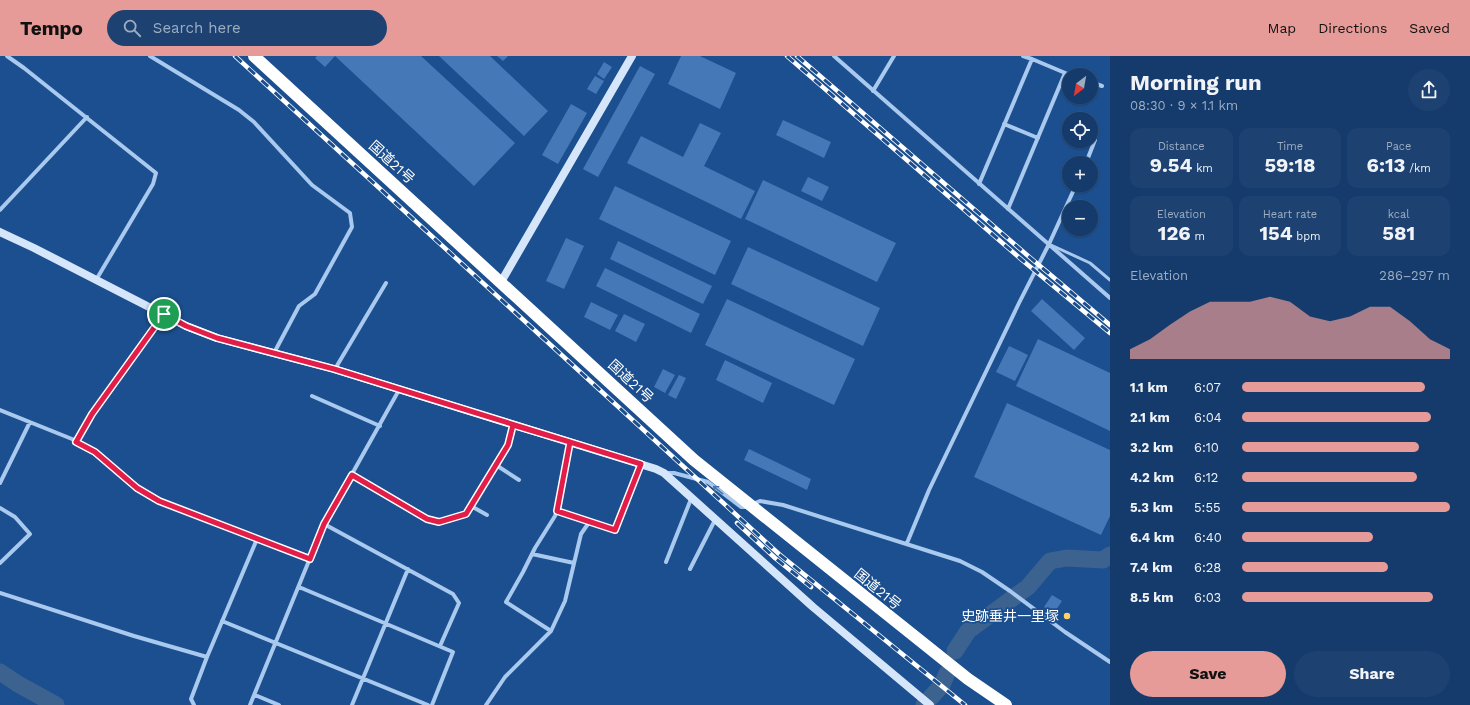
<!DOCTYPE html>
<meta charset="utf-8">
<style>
:root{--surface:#143b6b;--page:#1d4271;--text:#f1f3f6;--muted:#9dadc1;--line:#33557e;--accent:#e69b98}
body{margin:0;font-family:"Work Sans","Noto Sans JP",sans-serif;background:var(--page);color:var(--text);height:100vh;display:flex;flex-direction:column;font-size:15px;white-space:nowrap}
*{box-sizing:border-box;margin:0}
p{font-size:13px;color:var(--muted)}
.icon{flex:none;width:22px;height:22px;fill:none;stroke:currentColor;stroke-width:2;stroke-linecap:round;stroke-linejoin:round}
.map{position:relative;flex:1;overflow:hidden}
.sheet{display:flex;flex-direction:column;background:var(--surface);width:360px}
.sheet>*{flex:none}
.needle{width:26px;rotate:211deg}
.fabs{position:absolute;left:1062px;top:12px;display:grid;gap:8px}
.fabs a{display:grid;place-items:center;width:36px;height:36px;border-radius:50%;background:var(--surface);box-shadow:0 1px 3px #0004,0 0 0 1px var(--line);font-size:20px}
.pin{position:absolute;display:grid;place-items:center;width:34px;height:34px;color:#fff;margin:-17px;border:2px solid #fff;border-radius:50%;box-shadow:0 1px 4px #0007}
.round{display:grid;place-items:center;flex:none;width:42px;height:42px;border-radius:21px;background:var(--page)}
.head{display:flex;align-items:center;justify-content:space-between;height:68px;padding:0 20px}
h1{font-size:22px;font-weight:700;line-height:30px}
.figures{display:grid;grid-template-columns:repeat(3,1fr);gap:6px;height:68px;padding:4px 20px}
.figures div{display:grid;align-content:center;border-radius:10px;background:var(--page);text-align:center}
.figures b{font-size:20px;font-weight:700}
.figures small{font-size:11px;font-weight:400}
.figures p{font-size:11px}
.chart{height:112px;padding:8px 20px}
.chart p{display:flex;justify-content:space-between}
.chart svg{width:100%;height:72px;margin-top:4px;fill:var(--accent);opacity:.7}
.cta{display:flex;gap:8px;margin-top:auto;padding:8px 20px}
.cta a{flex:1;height:46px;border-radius:24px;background:var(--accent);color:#111;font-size:16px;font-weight:700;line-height:46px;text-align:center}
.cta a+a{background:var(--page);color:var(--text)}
ul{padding:0 20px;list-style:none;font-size:13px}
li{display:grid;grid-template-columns:64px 48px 1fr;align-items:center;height:30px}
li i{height:10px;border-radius:5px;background:var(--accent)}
header{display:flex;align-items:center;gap:24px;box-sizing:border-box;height:56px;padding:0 20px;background:var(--accent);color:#111}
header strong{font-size:19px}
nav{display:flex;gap:22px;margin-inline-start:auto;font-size:14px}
.search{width:280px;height:36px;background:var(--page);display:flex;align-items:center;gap:10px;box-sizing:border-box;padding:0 14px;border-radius:22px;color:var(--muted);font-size:15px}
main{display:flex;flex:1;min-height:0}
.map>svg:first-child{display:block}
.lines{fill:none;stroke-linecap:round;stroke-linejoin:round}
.river{stroke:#3c6290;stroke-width:17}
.building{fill:#4478b7}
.lane{stroke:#a9c9ee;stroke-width:3}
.street{stroke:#a9c9ee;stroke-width:4}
.secondary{stroke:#d6e6fa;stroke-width:8}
.highway{stroke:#fff;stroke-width:12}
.rail-casing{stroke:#fff;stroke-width:4.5}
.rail{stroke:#1b4f8f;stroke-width:3;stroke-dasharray:9;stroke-linecap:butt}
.oneway{stroke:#4674ac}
.route-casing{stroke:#fff;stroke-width:8}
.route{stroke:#e11d48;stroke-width:5}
.poi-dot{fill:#ffd166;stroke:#1b4f8f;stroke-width:1.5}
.labels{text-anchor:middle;stroke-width:3.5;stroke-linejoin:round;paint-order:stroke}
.street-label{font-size:14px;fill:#fff;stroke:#1b4f8f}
.poi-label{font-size:14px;fill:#fff;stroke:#1b4f8f;text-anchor:end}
</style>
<header>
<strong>Tempo</strong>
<div class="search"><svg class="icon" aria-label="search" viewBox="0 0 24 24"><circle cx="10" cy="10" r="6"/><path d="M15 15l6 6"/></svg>Search here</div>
<nav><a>Map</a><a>Directions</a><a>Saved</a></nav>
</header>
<main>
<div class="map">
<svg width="1110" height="649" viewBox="0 0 1110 649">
<rect width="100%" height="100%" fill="#1b4f8f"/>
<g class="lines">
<!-- river -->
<path class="river" d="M955,595L968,575L1028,531L1050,505L1067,502L1103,504L1110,499
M0,616L18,628L56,649
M924,649L942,629L947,617"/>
</g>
<!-- building -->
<path class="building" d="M317,0H421L515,87L474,130L335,0L325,11L315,2Z
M439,0H490L548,55L524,80Z
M497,0H508L503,5Z
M681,0H700L736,17L720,53L668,28Z
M604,6L612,11L604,23L597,18Z
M640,10L655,18L598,121L583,113Z
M595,20L604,25L596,38L587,33Z
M571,48L587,57L558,108L542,99Z
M783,64L831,86L824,102L776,79Z
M700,67L721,77L704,110L755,135L741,163L627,107L641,80L683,101Z
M808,121L829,131L822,145L801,135Z
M763,124L896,187L877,226L745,163Z
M615,130L731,185L715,219L599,163Z
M566,182L584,190L564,233L546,225Z
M618,185L712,230L703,248L610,203Z
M748,191L880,252L863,290L731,228Z
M605,212L700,258L691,277L596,230Z
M727,243L855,303L834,349L705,289Z
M1042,243L1085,282L1074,294L1031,255Z
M591,246L618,259L610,274L584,261Z
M624,258L645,268L636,286L615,275Z
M1038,283L1110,317V375L1016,330Z
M1009,290L1028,299L1015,325L996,316Z
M725,304L772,327L763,347L716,324Z
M663,313L675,319L665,337L654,331Z
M679,319L686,322L676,343L668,339Z
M1007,347L1110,394V460L1101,479L974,421Z
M749,393L811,423L807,434L744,404Z
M1052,539L1062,545L1054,557L1044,551Z"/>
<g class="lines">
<!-- lane -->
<path class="lane" d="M1051,189L1090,207L1110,224"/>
<!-- street -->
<path class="street" d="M7,0L24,12L156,117L153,128L96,224
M150,0L239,54L254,66L312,129L350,157L352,171L315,238L299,250L274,297
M834,0L1110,242
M1032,3L1070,19
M1091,26L1102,30
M873,35L894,0
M1004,68L1038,82
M1086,107L1095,84
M979,128L1032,3L1023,0
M1008,153L1065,17
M0,154L87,61
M335,313L386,227
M312,340L380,370
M0,354L72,383L95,397L137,432L159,445L310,503
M76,386L91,358L164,259
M496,409L519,424
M666,417H674L708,426L741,451H745L760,445L783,449L960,505L982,516L1010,535L1065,576L1110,606
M352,419L427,463L439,466L466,458L508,389L513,369
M0,427L30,366
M471,450L487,459
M0,452L15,461L30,478L0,507
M557,455L590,465
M324,468L453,538L459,547L440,590
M907,487L929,434L1019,247L1049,188L1076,129
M532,498L574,507
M666,506L691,443
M690,513L715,464
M299,531L453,596L432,649
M0,537L134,580L207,601
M222,565L428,649
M551,575L565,545L581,478L590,465L615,474L641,408
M255,639L279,649
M194,649L191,643L207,601L257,483
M250,649L324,468L399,334
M352,649L408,513
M486,649L505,621L551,575L506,546L523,516L535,492L555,460L560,443L570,386"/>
<!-- secondary -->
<path class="secondary" d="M0,176L34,192L186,270L217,282L334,313L656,413L664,417L813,551L930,649
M501,226L632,0"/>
<!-- highway -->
<path class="highway" d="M254,0L694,404L968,623L1006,649"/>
<defs>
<path id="rail" d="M235,0L779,498L965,649
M787,0L1022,204L1110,277
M797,0L1027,199L1110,269
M737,467L775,502L811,531"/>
</defs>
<!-- rail casing -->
<use href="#rail" class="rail-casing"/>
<!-- rail -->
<use href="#rail" class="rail"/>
</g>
<!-- one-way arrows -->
<defs><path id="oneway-shaft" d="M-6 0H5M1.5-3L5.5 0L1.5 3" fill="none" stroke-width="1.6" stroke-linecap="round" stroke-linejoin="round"/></defs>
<use class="oneway" href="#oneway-shaft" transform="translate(718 434) rotate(-141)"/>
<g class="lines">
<defs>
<path id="route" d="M164,258L186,270L217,282L334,313L641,408L615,474L557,455L570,386L513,369L508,389L466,458L439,466L427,463L352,419L324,468L310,503L159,445L137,432L95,396L76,386L92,358L164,258"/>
</defs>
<!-- route casing -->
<use href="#route" class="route-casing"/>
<!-- route -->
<use href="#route" class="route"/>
</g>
<!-- markers -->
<circle class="poi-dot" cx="1067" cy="560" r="4"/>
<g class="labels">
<!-- street labels -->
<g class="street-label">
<text transform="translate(392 106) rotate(42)" y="5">国道21号</text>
<text transform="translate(631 325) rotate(43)" y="5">国道21号</text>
<text transform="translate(878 533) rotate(39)" y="5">国道21号</text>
</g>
<!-- poi labels -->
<g class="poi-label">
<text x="1059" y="565">史跡垂井一里塚</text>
</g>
</g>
</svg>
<div class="fabs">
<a><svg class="needle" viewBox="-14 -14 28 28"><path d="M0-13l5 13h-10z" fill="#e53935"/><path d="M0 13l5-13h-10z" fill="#9dadc1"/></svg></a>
<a><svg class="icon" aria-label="locate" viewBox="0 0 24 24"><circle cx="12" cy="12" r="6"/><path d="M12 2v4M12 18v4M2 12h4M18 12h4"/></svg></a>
<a>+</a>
<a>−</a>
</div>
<div class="pin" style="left:164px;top:258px;background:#1e9e55"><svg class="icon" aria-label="arrive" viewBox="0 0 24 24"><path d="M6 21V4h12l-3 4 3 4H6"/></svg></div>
</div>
<section class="sheet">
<div class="head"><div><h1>Morning run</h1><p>08:30 · 9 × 1.1 km</p></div><a class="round"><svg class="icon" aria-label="share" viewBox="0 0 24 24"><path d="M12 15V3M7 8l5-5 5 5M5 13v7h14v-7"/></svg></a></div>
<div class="figures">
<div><p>Distance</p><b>9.54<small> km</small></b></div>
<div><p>Time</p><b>59:18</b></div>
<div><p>Pace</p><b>6:13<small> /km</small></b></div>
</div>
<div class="figures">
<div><p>Elevation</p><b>126<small> m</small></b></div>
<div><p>Heart rate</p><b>154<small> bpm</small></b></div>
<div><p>kcal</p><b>581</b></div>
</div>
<div class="chart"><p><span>Elevation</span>286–297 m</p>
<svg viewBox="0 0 160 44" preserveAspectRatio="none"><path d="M0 44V38L10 32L20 23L30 15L40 9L50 9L60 9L70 6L80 9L90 18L100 21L110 18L120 12L130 12L140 21L150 32L160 38V44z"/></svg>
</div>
<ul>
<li><b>1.1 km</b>6:07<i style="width:88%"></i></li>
<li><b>2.1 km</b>6:04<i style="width:91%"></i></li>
<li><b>3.2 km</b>6:10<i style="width:85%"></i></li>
<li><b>4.2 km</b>6:12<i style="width:84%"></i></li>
<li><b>5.3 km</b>5:55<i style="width:100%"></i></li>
<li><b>6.4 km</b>6:40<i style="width:63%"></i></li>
<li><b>7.4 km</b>6:28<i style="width:70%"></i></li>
<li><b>8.5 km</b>6:03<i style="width:92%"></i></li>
</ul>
<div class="cta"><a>Save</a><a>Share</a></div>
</section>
</main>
